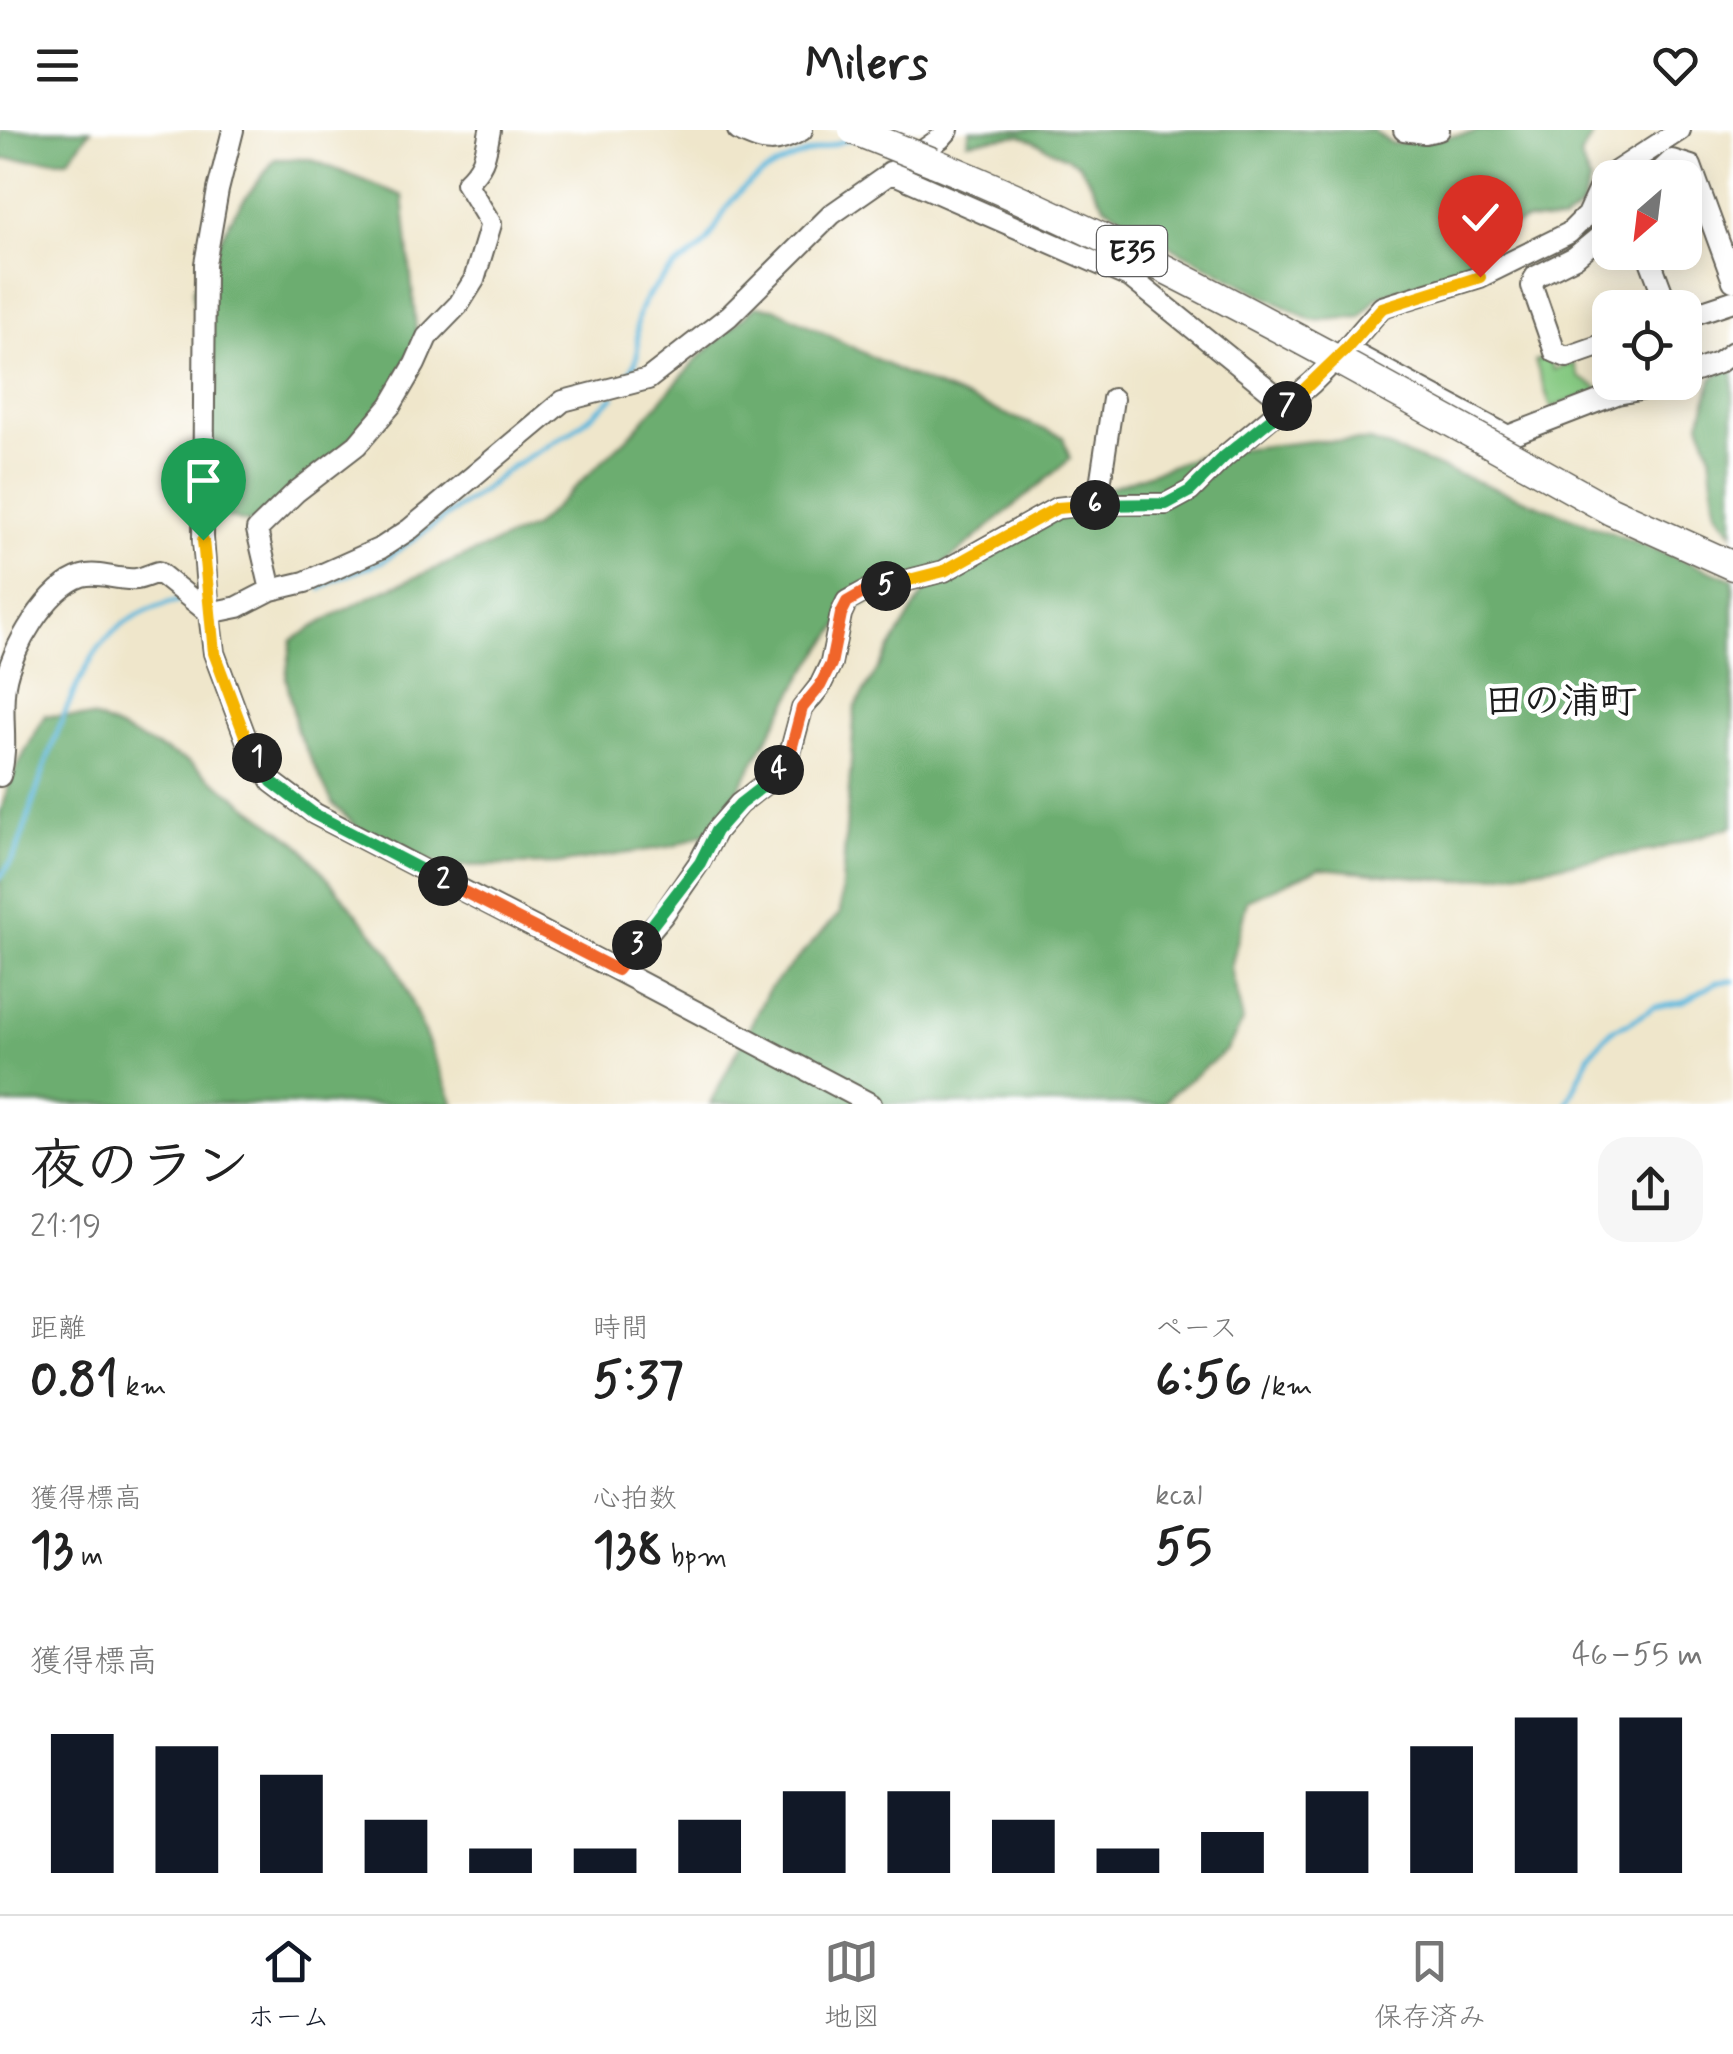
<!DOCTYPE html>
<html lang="ja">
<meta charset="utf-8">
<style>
:root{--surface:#fff;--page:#f6f6f6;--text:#222;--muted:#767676;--line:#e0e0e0;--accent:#111827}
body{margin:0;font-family:Mynerve,"Klee One",sans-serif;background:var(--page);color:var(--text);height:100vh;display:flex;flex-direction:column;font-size:38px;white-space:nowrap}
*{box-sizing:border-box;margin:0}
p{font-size:32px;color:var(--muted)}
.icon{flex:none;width:55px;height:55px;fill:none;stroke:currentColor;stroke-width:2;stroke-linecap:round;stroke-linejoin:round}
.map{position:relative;height:974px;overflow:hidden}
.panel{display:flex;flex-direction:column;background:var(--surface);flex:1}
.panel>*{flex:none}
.needle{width:65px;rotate:208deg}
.controls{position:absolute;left:1592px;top:30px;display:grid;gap:20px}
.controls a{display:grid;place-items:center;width:110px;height:110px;border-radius:20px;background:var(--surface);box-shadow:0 5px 25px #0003;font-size:50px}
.pin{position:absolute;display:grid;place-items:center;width:85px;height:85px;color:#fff;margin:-102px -42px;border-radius:50% 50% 50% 0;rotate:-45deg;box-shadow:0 0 10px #0007}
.pin .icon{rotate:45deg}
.km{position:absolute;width:50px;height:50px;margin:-25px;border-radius:50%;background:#222;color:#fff;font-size:28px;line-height:50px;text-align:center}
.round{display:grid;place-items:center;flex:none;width:105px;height:105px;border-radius:30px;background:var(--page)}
.headline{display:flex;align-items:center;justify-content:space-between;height:170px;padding:0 30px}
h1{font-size:55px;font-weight:800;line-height:75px}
.metrics{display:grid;grid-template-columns:repeat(3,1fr);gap:15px;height:170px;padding:10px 30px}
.metrics div{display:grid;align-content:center}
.metrics b{font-size:50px;font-weight:800}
.metrics small{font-size:28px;font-weight:400}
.metrics p{font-size:28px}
.chart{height:280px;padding:20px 30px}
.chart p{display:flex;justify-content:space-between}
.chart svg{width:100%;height:180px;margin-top:10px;stroke:var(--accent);stroke-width:6}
header{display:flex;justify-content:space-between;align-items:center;height:130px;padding:0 30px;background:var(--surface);font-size:45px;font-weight:800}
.tab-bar{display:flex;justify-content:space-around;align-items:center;height:140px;border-top:2px solid var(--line);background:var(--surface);font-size:28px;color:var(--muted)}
.tab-bar a{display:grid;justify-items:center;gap:5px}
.tab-bar .on{color:var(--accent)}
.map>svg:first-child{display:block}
.green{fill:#86c982;stroke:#51724f;stroke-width:2.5}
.forest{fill:#6cad70;stroke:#446446;stroke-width:2.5}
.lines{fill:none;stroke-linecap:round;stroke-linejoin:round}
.stream{stroke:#5fb8dc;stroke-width:5}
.minor-casing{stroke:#666359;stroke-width:24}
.highway-casing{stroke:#666359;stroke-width:31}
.minor{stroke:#fff;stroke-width:20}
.highway{stroke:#fff;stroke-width:28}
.highway-bridge-casing{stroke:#666359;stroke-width:31;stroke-linecap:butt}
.highway-bridge{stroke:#fff;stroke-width:28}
.split-1-casing{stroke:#fff;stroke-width:20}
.split-2-casing{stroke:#fff;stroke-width:20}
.split-3-casing{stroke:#fff;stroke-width:20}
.split-4-casing{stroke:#fff;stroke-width:20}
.split-5-casing{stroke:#fff;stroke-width:20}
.split-6-casing{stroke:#fff;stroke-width:20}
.split-7-casing{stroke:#fff;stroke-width:20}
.split-8-casing{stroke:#fff;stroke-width:20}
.split-1{stroke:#f5b400;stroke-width:12}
.split-2{stroke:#22a559;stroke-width:12}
.split-3{stroke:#f0652b;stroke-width:12}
.split-4{stroke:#22a559;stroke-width:12}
.split-5{stroke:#f0652b;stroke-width:12}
.split-6{stroke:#f5b400;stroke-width:12}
.split-7{stroke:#22a559;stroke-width:12}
.split-8{stroke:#f5b400;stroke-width:12}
.labels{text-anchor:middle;stroke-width:9;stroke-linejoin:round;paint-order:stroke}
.shield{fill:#fff;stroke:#606060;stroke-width:2.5}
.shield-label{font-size:30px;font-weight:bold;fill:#1c1c1c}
.quarter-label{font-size:38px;font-weight:bold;fill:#1c1c1c;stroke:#fff}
</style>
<header><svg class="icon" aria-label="menu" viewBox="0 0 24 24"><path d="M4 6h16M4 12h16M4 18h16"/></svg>Milers<svg class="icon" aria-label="heart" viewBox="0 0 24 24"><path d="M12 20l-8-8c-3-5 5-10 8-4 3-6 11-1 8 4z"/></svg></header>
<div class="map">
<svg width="1733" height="974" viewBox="0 0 1733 974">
<rect width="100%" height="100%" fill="#fff"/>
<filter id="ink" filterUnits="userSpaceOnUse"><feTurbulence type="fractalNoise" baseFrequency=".01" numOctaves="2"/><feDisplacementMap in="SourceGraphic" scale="20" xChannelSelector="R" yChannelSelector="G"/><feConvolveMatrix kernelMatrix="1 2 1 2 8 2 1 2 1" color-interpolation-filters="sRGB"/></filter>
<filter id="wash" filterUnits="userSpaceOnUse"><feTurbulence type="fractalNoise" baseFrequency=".0048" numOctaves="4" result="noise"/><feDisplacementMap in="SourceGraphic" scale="40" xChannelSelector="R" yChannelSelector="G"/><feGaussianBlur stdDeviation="2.25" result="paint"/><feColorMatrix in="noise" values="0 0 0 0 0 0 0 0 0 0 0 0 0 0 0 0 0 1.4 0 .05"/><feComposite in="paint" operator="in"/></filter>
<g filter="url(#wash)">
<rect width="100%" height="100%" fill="#efe6cb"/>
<!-- green -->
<path class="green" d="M1549,226L1554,240L1574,233L1579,247L1602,260L1551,278L1535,231Z"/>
<!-- forest -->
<path class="forest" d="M0,0H91L68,30L0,29Z
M970,0H1372L1392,14L1473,3L1478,0H1596L1580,26L1590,52L1581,78L1562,92L1526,90L1473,113L1469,138L1377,167L1361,187L1312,191L1168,115L1105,76L1079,34L1021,5L967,12Z
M275,29H310L403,66L417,207L387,277L271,383L249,393L212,383L193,160L235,82Z
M756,176L774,178L908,245L1063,307L1070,329L928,448L851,479L804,544L716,699L674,716L557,734L461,736L416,730L377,717L333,674L297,601L286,547L292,510L332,486L378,463L534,397L634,301L698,228Z
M1733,231V403L1716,380L1710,323L1700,292L1712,249Z
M1312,311H1371L1733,449V696L1654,720L1458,751L1320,738L1247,770L1231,838L1243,891L1227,920L1174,962L1163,974H710L769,859L840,783L855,577L924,462L1083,367L1210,322Z
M45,585L96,588L189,632L299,714L392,826L454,974H0V684L10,650Z"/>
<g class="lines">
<!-- stream -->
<path class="stream" d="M628,246C632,239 637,232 637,225C639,205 633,191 644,172C651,161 664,146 675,137C683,131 692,126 700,119C716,105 720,83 734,68C762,36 811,21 850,9
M321,459L335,450L383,431L482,361L510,338L571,302L614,267
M0,747C18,726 23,704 31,678C47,630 78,529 117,499C135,485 159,475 180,470
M1567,974L1590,924L1613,899L1631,892L1654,877L1684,871L1717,852L1733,851"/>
</g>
</g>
<g filter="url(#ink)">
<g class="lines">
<defs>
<path id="minor" d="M233,0L218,60L205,134L203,409L209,483L214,523L248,614L272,652L315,684L617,840L871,974
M738,0C765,14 776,15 802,0
M1404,0L1425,3L1439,0
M890,42L1131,148L1288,275
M1653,48L1672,30L1691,36L1733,151
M1610,98L1575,127L1535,147L1532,156L1555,222L1567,227L1610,212
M1647,122L1668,178
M1685,187L1733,171
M1348,220L1508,306L1617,264L1651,258L1666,252
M1685,245L1718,233L1733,222
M1097,375L1113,269
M271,460L257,400L296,362L357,315L391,275L415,234L427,207L459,174L474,150L491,94L466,53C486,34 485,25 490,0
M0,646C9,616 0,586 5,555C10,520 48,456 82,446C99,441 118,451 136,449C143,448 151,444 158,442L209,483L238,477L271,460L305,452L381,418L410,399L563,271L648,249L729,186L832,84L941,8L948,0
M617,840L663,785L699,733L716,701L739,674L775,646L791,620L802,579L820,556L831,533L841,484L847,471L866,461L944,441L1057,378L1091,374H1166L1190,361L1224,327L1312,253L1346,219L1382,177L1480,147L1569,103L1587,85L1603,50L1680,0"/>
<path id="highway" d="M933,32C1068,87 1197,154 1325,223
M1525,333L1611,381L1733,436"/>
</defs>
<!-- minor casing -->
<use href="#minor" class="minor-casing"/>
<!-- highway casing -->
<use href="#highway" class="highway-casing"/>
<!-- minor -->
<use href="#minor" class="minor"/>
<!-- highway -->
<use href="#highway" class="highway"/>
<defs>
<path id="highway-bridge" d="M853,0L933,32
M1325,223L1525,333"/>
</defs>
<!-- highway-bridge casing -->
<use href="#highway-bridge" class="highway-bridge-casing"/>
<!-- highway-bridge -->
<use href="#highway-bridge" class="highway-bridge"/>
</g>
</g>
<g class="lines" filter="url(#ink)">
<defs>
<path id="split-1" d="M203,410L214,523L248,614L257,628"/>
<path id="split-2" d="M257,628L272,652L314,684L443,751"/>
<path id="split-3" d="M443,751L617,840L637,815"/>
<path id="split-4" d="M637,815L700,733L716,701L740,674L776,646L779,640"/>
<path id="split-5" d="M779,640L791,620L802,578L820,556L831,534L841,484L847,472L866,461L886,456"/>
<path id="split-6" d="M886,456L944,441L1057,378L1095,375"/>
<path id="split-7" d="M1095,375L1166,374L1190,361L1224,327L1287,276"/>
<path id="split-8" d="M1287,276L1346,219L1382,178L1480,147"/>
</defs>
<!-- split-1 casing -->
<use href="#split-1" class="split-1-casing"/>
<!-- split-2 casing -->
<use href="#split-2" class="split-2-casing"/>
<!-- split-3 casing -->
<use href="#split-3" class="split-3-casing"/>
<!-- split-4 casing -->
<use href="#split-4" class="split-4-casing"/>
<!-- split-5 casing -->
<use href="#split-5" class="split-5-casing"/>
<!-- split-6 casing -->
<use href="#split-6" class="split-6-casing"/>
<!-- split-7 casing -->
<use href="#split-7" class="split-7-casing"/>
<!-- split-8 casing -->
<use href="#split-8" class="split-8-casing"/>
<!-- split-1 -->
<use href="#split-1" class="split-1"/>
<!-- split-2 -->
<use href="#split-2" class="split-2"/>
<!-- split-3 -->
<use href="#split-3" class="split-3"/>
<!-- split-4 -->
<use href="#split-4" class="split-4"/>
<!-- split-5 -->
<use href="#split-5" class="split-5"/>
<!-- split-6 -->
<use href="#split-6" class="split-6"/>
<!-- split-7 -->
<use href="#split-7" class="split-7"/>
<!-- split-8 -->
<use href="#split-8" class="split-8"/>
</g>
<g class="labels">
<!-- shield labels -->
<rect class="shield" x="1097" y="96" width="70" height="50" rx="8"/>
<g class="shield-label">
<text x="1132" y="131">E35</text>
</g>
<!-- quarter labels -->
<g class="quarter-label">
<text x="1561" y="583">田の浦町</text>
</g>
</g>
</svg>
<div class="controls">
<a><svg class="needle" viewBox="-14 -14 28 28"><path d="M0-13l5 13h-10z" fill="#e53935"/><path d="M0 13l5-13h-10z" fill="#767676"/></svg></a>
<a><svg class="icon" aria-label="locate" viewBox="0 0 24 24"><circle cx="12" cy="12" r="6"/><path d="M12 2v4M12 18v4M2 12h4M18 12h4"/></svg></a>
</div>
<div class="pin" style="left:203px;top:410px;background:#1e9e55"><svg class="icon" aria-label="arrive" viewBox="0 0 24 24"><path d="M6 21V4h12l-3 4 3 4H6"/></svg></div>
<div class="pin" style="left:1480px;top:147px;background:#d93025"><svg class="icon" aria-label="check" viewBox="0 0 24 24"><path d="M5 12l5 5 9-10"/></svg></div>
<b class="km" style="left:257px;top:628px">1</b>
<b class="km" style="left:443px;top:751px">2</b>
<b class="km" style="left:637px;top:815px">3</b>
<b class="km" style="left:779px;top:640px">4</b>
<b class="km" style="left:886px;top:456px">5</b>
<b class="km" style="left:1095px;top:375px">6</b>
<b class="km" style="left:1287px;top:276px">7</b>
</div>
<section class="panel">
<div class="headline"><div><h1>夜のラン</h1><p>21:19</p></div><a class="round"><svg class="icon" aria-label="share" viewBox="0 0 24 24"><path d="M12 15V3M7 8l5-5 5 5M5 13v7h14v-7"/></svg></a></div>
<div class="metrics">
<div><p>距離</p><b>0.81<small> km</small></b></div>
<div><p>時間</p><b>5:37</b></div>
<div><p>ペース</p><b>6:56<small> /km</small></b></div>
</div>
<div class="metrics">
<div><p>獲得標高</p><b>13<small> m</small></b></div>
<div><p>心拍数</p><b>138<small> bpm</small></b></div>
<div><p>kcal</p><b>55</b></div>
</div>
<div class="chart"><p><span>獲得標高</span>46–55 m</p>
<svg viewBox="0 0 160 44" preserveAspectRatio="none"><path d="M5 44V10M15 44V13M25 44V20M35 44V31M45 44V38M55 44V38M65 44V31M75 44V24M85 44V24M95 44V31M105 44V38M115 44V34M125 44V24M135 44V13M145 44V6M155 44V6"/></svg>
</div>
</section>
<nav class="tab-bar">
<a class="on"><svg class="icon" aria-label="home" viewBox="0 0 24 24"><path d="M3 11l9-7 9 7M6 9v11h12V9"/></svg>ホーム</a>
<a><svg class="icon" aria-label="map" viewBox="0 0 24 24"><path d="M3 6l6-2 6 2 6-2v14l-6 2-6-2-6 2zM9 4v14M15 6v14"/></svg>地図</a>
<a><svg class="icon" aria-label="saved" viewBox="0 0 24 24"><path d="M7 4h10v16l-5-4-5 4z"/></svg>保存済み</a>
</nav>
